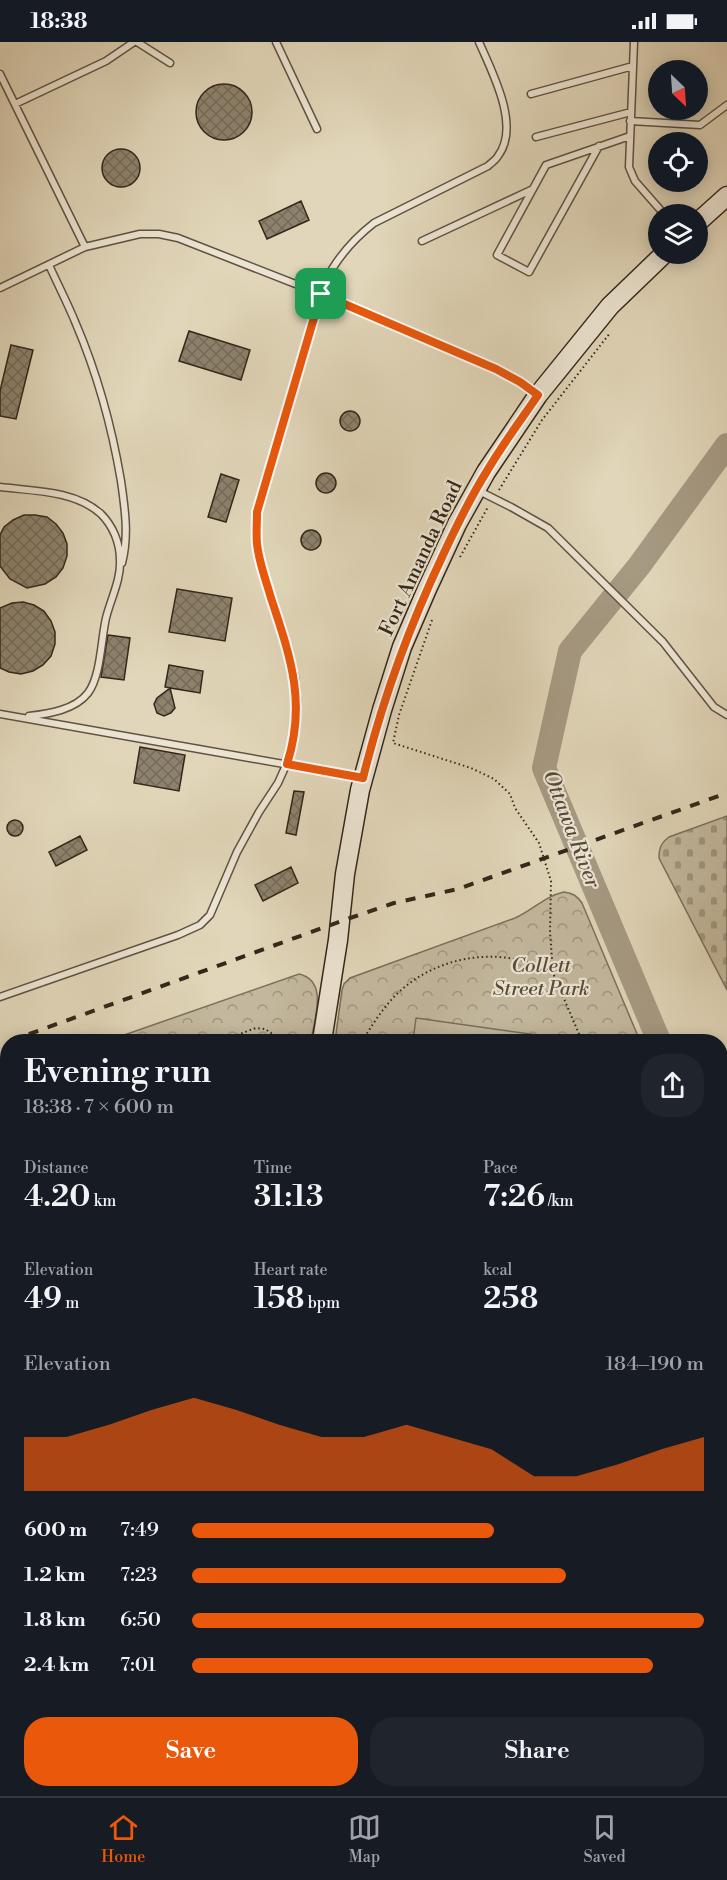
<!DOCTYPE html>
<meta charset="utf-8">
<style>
:root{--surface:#171b24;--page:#20242c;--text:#f1f3f6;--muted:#9ea1a6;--line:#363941;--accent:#ea580c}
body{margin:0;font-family:"Libre Bodoni",serif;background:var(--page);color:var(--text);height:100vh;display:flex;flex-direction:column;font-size:22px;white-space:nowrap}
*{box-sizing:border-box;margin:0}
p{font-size:20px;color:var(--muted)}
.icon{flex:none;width:33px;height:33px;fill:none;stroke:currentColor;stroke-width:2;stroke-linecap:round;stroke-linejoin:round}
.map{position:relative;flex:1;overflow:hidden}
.details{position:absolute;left:0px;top:992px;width:728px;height:764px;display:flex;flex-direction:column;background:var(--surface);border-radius:24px 24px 0 0;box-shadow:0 3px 15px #0003}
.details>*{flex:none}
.needle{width:39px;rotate:155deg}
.tools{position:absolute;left:648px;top:18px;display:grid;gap:12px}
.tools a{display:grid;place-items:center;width:60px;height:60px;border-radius:50%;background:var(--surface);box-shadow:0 3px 15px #0003;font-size:30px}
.pin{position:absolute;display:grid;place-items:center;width:51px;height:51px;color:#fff;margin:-26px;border-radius:12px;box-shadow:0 3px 9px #0006}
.round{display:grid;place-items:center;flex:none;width:63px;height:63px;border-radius:24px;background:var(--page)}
.head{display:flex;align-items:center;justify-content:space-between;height:102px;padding:0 24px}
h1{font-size:33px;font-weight:600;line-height:45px}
.figures{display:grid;grid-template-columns:repeat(3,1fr);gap:9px;height:102px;padding:6px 24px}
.figures div{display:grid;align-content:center}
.figures b{font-size:30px;font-weight:600}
.figures small{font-size:16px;font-weight:400}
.figures p{font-size:16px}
.chart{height:168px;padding:12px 24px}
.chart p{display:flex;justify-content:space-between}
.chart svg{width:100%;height:108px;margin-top:6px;fill:var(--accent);opacity:.7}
.cta{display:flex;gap:12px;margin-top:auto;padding:12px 24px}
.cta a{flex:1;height:69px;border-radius:24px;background:var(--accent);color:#fff;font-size:24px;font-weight:600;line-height:69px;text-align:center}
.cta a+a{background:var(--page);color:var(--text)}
ul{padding:0 24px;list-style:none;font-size:20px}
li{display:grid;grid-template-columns:96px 72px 1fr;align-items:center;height:45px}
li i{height:15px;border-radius:8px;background:var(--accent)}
.status{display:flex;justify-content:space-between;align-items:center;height:42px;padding:0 30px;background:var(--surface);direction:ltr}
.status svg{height:16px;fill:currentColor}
.menu{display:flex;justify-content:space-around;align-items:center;height:84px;border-top:2px solid var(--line);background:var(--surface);font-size:16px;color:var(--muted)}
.menu a{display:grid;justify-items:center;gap:3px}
.menu .active{color:var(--accent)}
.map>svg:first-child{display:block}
.forest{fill:url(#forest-crowns);stroke:#7a705c;stroke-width:1.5}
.cemetery{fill:url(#cemetery-stones);stroke:#7a705c;stroke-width:1.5}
.pitch{fill:#c3b89e;stroke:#7a705c;stroke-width:1.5}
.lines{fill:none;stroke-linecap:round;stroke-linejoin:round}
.river{stroke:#a69a83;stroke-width:24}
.building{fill:url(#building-cross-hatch);stroke:#32271a;stroke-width:1.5}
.lane-casing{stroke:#5e5342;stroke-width:9}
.street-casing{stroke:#5e5342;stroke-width:15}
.secondary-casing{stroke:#32271a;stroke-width:21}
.path{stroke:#32271a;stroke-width:2;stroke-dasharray:1.5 3;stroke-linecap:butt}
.lane{stroke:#ece4d2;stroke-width:6}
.street{stroke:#ece4d2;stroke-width:12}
.secondary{stroke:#ece4d2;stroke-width:18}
.rail{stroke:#32271a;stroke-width:4;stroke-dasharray:10 10;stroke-linecap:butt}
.route-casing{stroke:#fff;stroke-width:12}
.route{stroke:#ea580c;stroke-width:8}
.labels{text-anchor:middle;stroke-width:4.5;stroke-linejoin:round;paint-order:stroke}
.street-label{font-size:20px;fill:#32271a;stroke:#ece4d2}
.park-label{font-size:20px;font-style:italic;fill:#564b3b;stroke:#ece4d2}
.water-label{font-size:21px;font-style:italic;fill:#554a3a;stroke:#ece4d2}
</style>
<div class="status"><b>18:38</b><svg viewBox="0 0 49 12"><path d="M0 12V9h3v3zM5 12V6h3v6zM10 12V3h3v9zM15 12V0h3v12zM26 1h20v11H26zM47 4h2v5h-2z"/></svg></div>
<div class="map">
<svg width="727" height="1754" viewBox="0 0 727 1754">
<defs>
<pattern id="forest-crowns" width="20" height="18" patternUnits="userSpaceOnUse" patternTransform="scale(1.5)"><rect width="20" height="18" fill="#c3b89e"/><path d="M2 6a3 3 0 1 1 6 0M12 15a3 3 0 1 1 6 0" fill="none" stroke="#9f9680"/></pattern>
<pattern id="cemetery-stones" width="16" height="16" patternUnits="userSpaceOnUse" patternTransform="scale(1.5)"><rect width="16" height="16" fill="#c3b89e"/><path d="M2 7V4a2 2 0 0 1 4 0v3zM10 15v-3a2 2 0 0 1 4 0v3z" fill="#9f9680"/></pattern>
<pattern id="building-cross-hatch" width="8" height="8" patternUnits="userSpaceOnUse" patternTransform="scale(1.5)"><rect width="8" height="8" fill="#8d826d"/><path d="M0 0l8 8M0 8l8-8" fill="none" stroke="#746a59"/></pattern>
</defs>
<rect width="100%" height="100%" fill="#e1d6b9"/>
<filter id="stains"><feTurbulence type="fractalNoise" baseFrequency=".00333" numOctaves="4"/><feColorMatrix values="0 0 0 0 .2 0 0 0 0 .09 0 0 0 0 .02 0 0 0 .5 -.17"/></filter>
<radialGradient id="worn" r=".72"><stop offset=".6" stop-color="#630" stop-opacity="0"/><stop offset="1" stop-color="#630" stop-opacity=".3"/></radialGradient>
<!-- forest -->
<path class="forest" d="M564,850C573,851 577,854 582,861L640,999H335L342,948L344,942L350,936L515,876C533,868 545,854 564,850Z
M299,932C329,939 314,977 311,999H107Z
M7,1034L8,1200L0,1203V1037Z
M720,1190L727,1206V1708L720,1731Z
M233,1748H715L713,1754H232Z"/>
<!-- cemetery -->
<path class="cemetery" d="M727,774V948L659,816C659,806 661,801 669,795Z"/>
<!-- pitch -->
<path class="pitch" d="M416,976L544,994L543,999H413Z
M532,1748H583L588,1754H411Z"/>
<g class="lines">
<!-- river -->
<path class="river" d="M659,999L544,726L570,609L639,524L727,403
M720,1146L727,1163"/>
</g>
<!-- building -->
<path class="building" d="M196 70a28 28 0 1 1 56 0a28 28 0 1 1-56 0Z
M102 126a19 19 0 1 1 38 0a19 19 0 1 1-38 0Z
M301,159L309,178L267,197L259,179Z
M189,289L250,308L241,338L179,319Z
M11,303L33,308L16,377L0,374V349Z
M340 379a10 10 0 1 1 20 0a10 10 0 1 1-20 0Z
M316 441a10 10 0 1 1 20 0a10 10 0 1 1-20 0Z
M221,432L239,438L226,480L208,475Z
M24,473H35L47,475L56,482L63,491L67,502V514L63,526L56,535L45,542L27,546L10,537L0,524V493L4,485L13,478Z
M301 498a10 10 0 1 1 20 0a10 10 0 1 1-20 0Z
M177,547L232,556L225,599L169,590Z
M23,560L34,563L44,569L51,579L55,590V602L51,614L43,623L33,629L21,632L9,630L0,626V566L12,561Z
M108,593L130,596L124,638L101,635Z
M169,623L203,629L200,651L170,646L175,666L171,671L164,674L157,671L154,662L157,656L170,646L165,645Z
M140,705L185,713L179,749L134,741Z
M294,749L304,750L296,793L286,791Z
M7 786a8 8 0 1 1 16 0a8 8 0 1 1-16 0Z
M80,794L87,808L56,824L49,810Z
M291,825L298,841L263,859L255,843Z"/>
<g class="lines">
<defs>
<path id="lane" d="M137,0L170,21
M276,0L317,87
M634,0L629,125L635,139L664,172
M0,32L85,205
M531,52L633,24
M15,62L106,19L134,0
M630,79L700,83L727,63
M536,95L631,70
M599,104L529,230L497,213L546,123L630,94
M422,199L531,148
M49,223C58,243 68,262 76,282C97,331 112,386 121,439C125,467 129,494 122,521
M0,246L85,205L140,192H159L178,196L321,252L496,327L520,340L535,351
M0,445C32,449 75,448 101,472C113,484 120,501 120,518C121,538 111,556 106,576C101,597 101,634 88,651C75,668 48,672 29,674
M479,449L511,465L548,486L663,600L714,665L727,673
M0,672L363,736
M0,955L178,893L200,883L210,873L237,810L259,770L278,741L287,721L294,697L297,659L295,636L285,598L262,525L257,502V470L323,244C335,218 351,199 374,181L488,124C491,121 496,118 498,114C521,84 492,30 479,0
M333,1748L343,1749L350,1748"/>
<path id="street" d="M0,1581L8,1582"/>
<path id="secondary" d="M698,180L727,154
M322,999L338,898L345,832L360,748L382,668L402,605L427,547L457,482L486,430L538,353L610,264L664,212
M220,1754L221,1748"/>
</defs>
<!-- lane casing -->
<use href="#lane" class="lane-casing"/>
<!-- street casing -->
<use href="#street" class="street-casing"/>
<!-- secondary casing -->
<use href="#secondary" class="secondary-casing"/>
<!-- path -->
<path class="path" d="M698,201L704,195
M678,220L687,212
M499,448L542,378L610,291
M460,515L488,465
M432,578L399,673L393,701L471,726L494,737L510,752L515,766L539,801L551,839L550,890L553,931L582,999
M220,999L256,986L265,987L283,999
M362,999C373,982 384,964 398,951C439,912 504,903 553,931
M0,1093L8,1086
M720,1427C725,1462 727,1499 720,1533
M678,1754L680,1748"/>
<!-- lane -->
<use href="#lane" class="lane"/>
<!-- street -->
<use href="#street" class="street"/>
<!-- secondary -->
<use href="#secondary" class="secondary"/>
<!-- rail -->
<path class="rail" d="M10,999L350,876L394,861L458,847L727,751"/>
</g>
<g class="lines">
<defs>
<path id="route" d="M321,252L496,327L520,340L538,353C521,378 502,403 487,429C470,456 456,485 443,513C409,585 382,659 363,736L287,722C307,660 290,614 271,556C266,538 259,521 257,502C256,492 257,481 257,470Z"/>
</defs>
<!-- route casing -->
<use href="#route" class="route-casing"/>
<!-- route -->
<use href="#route" class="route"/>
</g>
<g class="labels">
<!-- street labels -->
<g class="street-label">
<text transform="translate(420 516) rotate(-65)" y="7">Fort Amanda Road</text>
</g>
<!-- park labels -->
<g class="park-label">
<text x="541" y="930">Collett<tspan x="541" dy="23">Street Park</tspan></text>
</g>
<!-- water labels -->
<g class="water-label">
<text transform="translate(572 787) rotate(69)" y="7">Ottawa River</text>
</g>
</g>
<rect width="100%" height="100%" filter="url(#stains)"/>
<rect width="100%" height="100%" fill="url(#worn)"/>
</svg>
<div class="tools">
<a><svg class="needle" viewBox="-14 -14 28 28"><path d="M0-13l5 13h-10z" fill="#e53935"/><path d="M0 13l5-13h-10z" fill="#9ea1a6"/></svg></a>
<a><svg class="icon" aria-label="locate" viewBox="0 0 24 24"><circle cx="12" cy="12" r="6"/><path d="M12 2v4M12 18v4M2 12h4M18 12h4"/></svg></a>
<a><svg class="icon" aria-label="layers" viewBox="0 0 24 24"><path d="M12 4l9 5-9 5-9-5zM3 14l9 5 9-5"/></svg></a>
</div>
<div class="pin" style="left:321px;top:252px;background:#1e9e55"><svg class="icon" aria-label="arrive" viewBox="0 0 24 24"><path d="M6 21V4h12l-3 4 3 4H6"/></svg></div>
<section class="details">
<div class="head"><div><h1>Evening run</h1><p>18:38 · 7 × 600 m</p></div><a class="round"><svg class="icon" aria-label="share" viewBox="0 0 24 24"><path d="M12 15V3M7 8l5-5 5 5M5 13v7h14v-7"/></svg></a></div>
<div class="figures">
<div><p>Distance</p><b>4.20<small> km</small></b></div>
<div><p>Time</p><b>31:13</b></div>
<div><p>Pace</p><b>7:26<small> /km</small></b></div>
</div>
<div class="figures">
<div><p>Elevation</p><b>49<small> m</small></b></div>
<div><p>Heart rate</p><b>158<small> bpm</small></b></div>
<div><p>kcal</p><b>258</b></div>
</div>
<div class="chart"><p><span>Elevation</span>184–190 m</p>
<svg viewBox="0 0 160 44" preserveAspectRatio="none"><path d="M0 44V22L10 22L20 17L30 11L40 6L50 11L60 17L70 22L80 22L90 17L100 22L110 27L120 38L130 38L140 33L150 27L160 22V44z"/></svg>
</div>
<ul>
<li><b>600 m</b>7:49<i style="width:59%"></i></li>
<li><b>1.2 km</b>7:23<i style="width:73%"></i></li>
<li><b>1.8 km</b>6:50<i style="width:100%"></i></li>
<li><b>2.4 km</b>7:01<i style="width:90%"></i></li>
</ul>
<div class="cta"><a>Save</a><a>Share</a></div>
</section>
</div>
<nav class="menu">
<a class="active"><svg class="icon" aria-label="home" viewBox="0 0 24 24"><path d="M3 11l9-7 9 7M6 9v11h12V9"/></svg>Home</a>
<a><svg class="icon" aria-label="map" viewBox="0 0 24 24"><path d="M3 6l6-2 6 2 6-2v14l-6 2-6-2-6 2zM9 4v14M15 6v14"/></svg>Map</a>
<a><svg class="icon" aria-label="saved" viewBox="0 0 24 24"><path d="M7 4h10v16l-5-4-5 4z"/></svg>Saved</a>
</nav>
